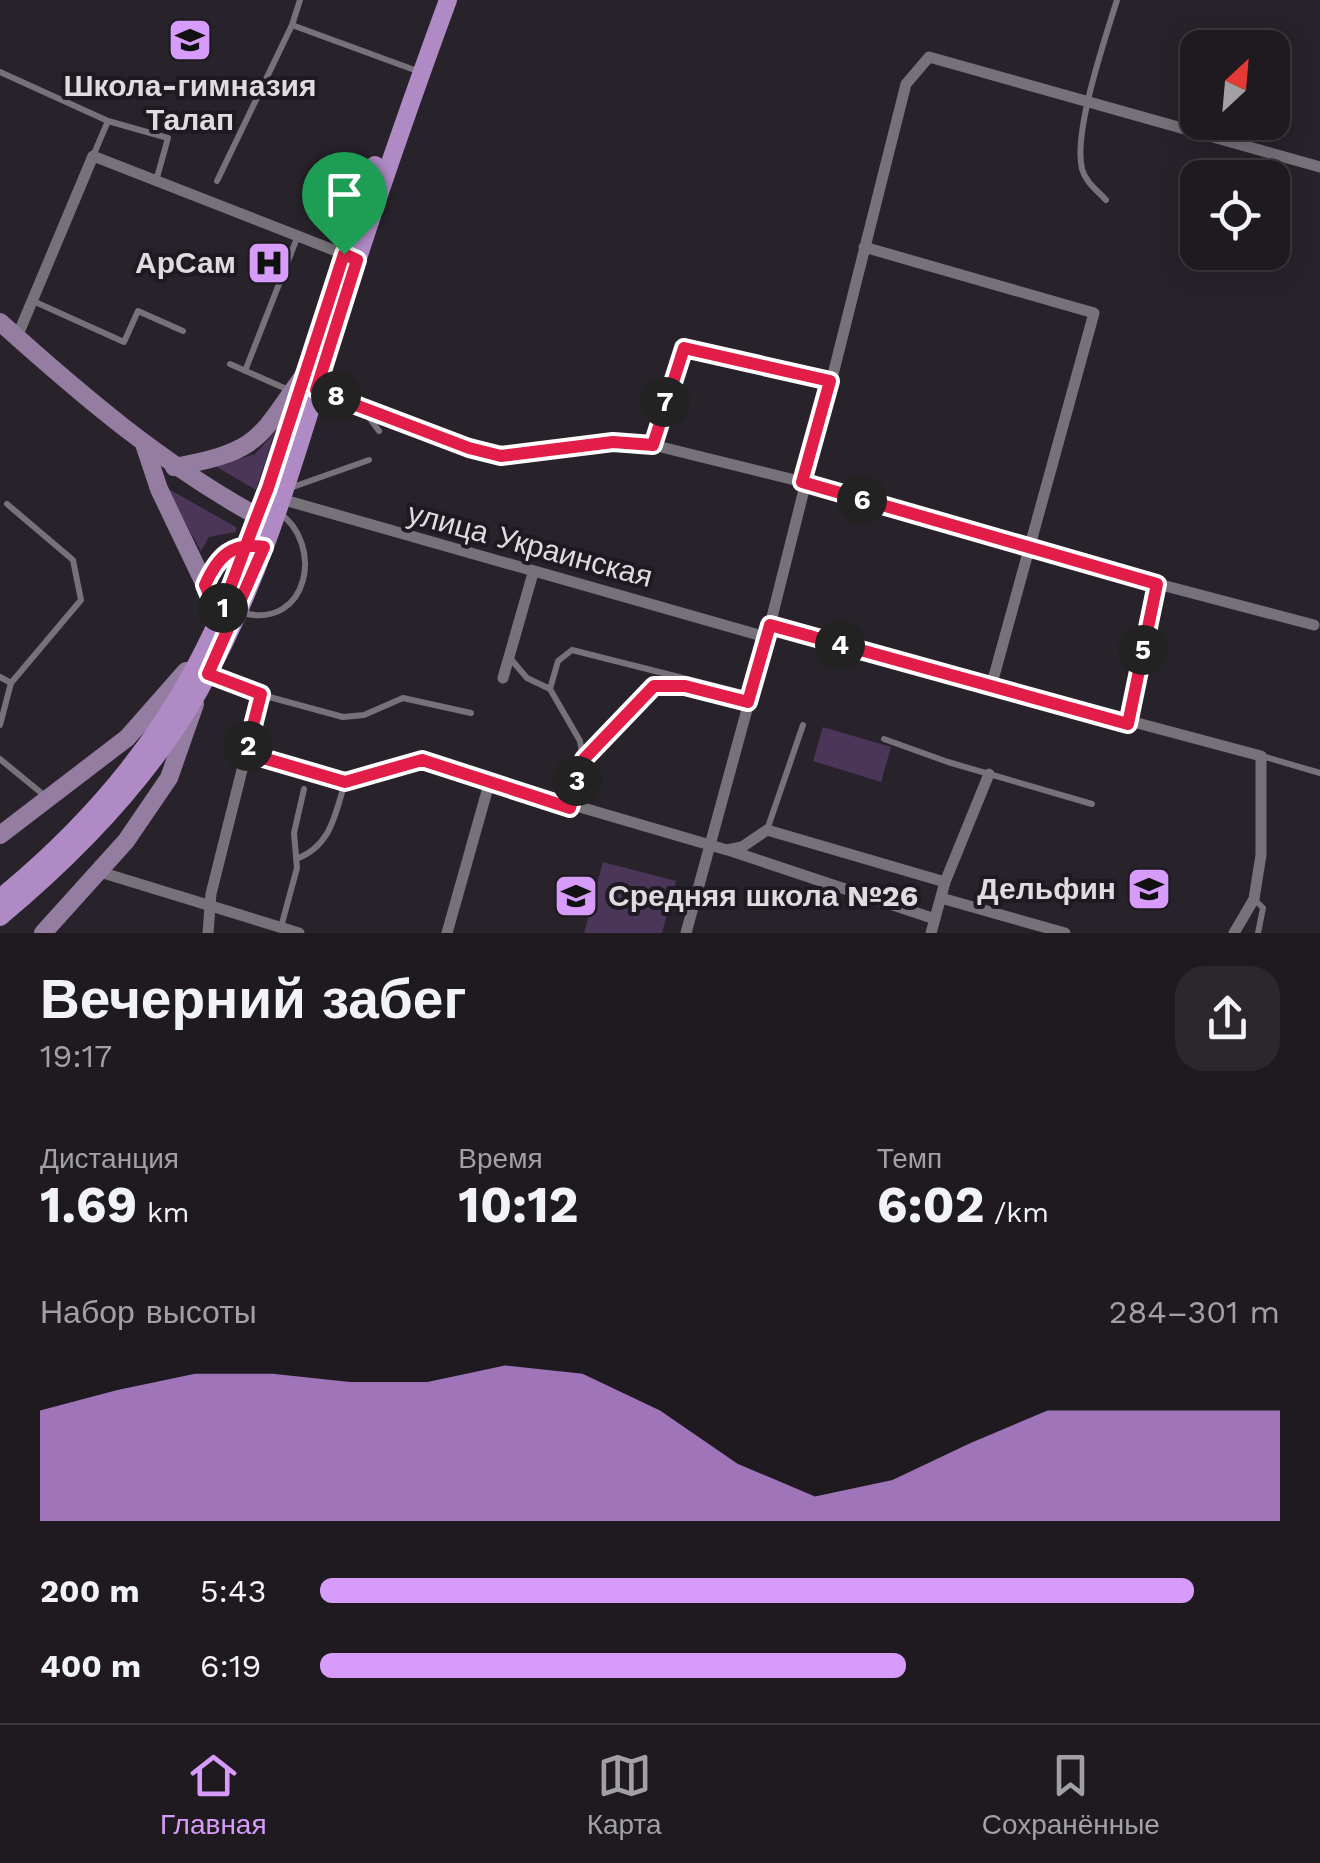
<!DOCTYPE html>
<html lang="ru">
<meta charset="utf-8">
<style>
:root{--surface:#1e1a20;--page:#2b272d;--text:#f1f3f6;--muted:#a1a1a5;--line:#3c383e;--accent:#d79bf9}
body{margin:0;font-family:"Work Sans",sans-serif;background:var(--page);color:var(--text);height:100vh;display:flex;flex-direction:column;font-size:38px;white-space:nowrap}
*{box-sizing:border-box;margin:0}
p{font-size:32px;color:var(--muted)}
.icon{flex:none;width:55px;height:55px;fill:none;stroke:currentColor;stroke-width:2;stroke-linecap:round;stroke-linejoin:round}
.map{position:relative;height:933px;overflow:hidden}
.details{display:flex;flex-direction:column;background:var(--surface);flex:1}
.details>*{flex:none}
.needle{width:65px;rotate:26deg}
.controls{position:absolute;left:1180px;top:30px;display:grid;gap:20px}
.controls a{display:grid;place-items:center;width:110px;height:110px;border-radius:20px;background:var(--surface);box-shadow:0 5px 25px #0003,0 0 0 2px var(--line);font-size:50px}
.pin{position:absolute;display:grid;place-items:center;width:85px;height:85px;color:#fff;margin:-102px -42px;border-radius:50% 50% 50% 0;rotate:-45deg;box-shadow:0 0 10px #0007}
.pin .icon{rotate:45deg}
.km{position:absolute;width:50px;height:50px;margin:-25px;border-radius:50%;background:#222;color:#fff;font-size:28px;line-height:50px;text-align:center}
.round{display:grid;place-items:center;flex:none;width:105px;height:105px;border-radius:30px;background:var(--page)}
.overview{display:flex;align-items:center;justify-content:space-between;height:170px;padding:0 40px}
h1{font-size:55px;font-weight:700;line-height:75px}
.figures{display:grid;grid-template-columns:repeat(3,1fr);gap:15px;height:170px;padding:10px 40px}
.figures div{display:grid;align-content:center}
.figures b{font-size:50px;font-weight:700}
.figures small{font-size:28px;font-weight:400}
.figures p{font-size:28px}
.chart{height:280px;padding:20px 40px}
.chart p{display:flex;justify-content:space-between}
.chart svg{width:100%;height:180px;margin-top:10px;fill:var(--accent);opacity:.7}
ul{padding:0 40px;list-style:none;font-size:32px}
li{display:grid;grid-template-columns:160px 120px 1fr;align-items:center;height:75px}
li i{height:25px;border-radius:12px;background:var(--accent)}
.dock{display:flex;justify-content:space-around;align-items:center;height:140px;border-top:2px solid var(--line);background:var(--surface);font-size:28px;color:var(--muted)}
.dock a{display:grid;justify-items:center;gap:5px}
.dock .active{color:var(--accent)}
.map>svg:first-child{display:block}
.green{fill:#4b3558}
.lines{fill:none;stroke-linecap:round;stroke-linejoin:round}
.lane{stroke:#77717a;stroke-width:6}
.street{stroke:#77717a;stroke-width:11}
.secondary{stroke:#947da0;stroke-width:18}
.primary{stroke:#b08ac5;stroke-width:18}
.route-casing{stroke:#fff;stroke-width:20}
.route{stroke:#e11d48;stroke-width:12}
.labels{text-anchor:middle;stroke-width:8;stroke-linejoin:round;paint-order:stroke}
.poi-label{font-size:30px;font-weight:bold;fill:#dfdbe1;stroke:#1e1a21;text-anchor:end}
.street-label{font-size:30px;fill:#dfdbe1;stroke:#1e1a21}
</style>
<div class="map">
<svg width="1320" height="933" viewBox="0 0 1320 933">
<rect width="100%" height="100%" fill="#28232b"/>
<!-- green -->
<path class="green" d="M275,432L256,490L215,466L255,454Z
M165,487L236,527V532L209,537L201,551Z
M823,727L891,747L881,782L813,761Z
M603,862L676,881L662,933H584Z"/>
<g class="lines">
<!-- lane -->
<path class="lane" d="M292,25L300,0
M0,72L108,121
M93,156L108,121L168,138L156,181
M217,181L292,25L420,72
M1106,200C1097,190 1086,183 1082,169C1073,132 1105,39 1117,0
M33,301L124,342L138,311L183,331
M230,364L291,391
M245,371L297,238
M365,412L379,431
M290,488L369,460
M243,613C309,630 325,543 278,512
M509,657L527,678L550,689
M0,677L11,683
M262,695L343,717L364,715L403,698L471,713
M0,725L11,683L81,600L73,560L7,504
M884,739L948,762L1092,804
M1262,756L1320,773
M0,759L45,796
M583,759L580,741L550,689L558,661L572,650L750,695
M570,806L583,759L654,685L685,686L748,702
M767,830L803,725
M296,859C331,846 335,815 345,782
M1255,900L1263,908L1258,933
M281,927L297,868L294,833L304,789"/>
<!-- street -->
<path class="street" d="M864,247L1094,313L991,687
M17,337L93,156L349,256
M316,390L469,448L501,456L613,442L653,445L803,482L1029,550L1314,625
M653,445L685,348L830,381
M281,499L766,637
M770,625L1261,756V855L1254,899L1234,933
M503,678L533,573
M1128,723L1157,584
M246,753L345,782L422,761L727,850L742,847L767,830L945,882
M731,851L935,919
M100,872L299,933
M941,898L1065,933
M208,933L211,894L261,694L208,673
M447,933L489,784
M686,933L770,625L906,84L929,57L1320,167
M931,933L945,882L989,774"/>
<!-- secondary -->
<path class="secondary" d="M0,322C80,394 162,464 257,516
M144,444L159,489L205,585
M174,467C261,451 258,439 306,372
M0,835L127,738L186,671
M43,933L126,841L169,778L195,704"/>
<!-- primary -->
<path class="primary" d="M219,618L205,585C215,563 227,543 254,546
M0,898C78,834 148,756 195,667C276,514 316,328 375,165
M0,917C77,853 149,779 199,691C263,579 297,451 335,330C370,218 408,109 448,0"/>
</g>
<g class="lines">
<defs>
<path id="route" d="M344,254L268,488C251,531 235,575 219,618L205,585C218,556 232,542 264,547L208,674L261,694L246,753L345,782L422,760L570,808L584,759L654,686H685L748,702L770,625L1128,724L1157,584L802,482L830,381L684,348L653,445L613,442L501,456L469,448L316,390L357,260L344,254"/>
</defs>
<!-- route casing -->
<use href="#route" class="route-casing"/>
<!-- route -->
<use href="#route" class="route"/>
</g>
<!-- icons -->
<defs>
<symbol id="school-square" viewBox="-11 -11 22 22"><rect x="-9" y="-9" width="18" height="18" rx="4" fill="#d79bf9" stroke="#1e1a21"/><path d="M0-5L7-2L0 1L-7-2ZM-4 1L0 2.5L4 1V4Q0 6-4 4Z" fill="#111"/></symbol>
<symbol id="hospital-square" viewBox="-11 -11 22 22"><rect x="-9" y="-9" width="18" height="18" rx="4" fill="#d79bf9" stroke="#1e1a21"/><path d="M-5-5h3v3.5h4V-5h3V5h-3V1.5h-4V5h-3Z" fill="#111"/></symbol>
</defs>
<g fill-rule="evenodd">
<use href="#school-square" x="165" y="15" width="50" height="50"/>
<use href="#hospital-square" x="244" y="238" width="50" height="50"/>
<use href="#school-square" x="1124" y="864" width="50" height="50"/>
<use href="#school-square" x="551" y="871" width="50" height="50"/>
</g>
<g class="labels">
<!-- poi labels -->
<g class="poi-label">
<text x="190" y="96" text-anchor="middle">Школа-гимназия<tspan x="190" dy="34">Талап</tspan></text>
<text x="236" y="273">АрСам</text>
<text x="1116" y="899">Дельфин</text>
<text x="608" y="906" text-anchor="start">Средняя школа №26</text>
</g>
<!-- street labels -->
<g class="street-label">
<text transform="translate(530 545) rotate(15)" y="10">улица Украинская</text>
</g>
</g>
</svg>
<div class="controls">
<a><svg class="needle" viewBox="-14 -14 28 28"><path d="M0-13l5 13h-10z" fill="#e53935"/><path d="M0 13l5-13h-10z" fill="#a1a1a5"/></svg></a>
<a><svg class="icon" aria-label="locate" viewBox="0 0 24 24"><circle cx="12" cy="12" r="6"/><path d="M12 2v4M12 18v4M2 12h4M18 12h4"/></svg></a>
</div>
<div class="pin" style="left:344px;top:254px;background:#1e9e55"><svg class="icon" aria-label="arrive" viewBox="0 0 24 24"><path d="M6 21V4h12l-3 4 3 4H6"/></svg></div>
<b class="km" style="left:223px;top:608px">1</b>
<b class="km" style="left:248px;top:746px">2</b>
<b class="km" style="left:577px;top:781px">3</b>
<b class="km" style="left:840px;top:645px">4</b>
<b class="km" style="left:1143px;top:650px">5</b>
<b class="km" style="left:862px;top:500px">6</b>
<b class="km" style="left:665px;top:402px">7</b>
<b class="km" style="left:336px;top:396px">8</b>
</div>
<section class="details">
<div class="overview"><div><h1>Вечерний забег</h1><p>19:17</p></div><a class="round"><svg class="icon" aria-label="share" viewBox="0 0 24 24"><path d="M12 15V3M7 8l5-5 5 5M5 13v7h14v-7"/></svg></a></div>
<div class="figures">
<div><p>Дистанция</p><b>1.69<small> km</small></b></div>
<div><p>Время</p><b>10:12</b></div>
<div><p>Темп</p><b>6:02<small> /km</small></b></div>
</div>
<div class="chart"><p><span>Набор высоты</span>284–301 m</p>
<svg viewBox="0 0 160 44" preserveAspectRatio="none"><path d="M0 44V17L10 12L20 8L30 8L40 10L50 10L60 6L70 8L80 17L90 30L100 38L110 34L120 25L130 17L140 17L150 17L160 17V44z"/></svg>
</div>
<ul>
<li><b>200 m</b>5:43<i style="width:91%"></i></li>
<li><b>400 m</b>6:19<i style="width:61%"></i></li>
</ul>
</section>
<nav class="dock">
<a class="active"><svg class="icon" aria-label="home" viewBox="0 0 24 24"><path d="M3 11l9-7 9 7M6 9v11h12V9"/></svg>Главная</a>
<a><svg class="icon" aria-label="map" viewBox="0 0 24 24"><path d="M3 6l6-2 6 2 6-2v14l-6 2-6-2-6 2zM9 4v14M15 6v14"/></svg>Карта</a>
<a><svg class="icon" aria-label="saved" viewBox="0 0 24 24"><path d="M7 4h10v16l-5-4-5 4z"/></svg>Сохранённые</a>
</nav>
